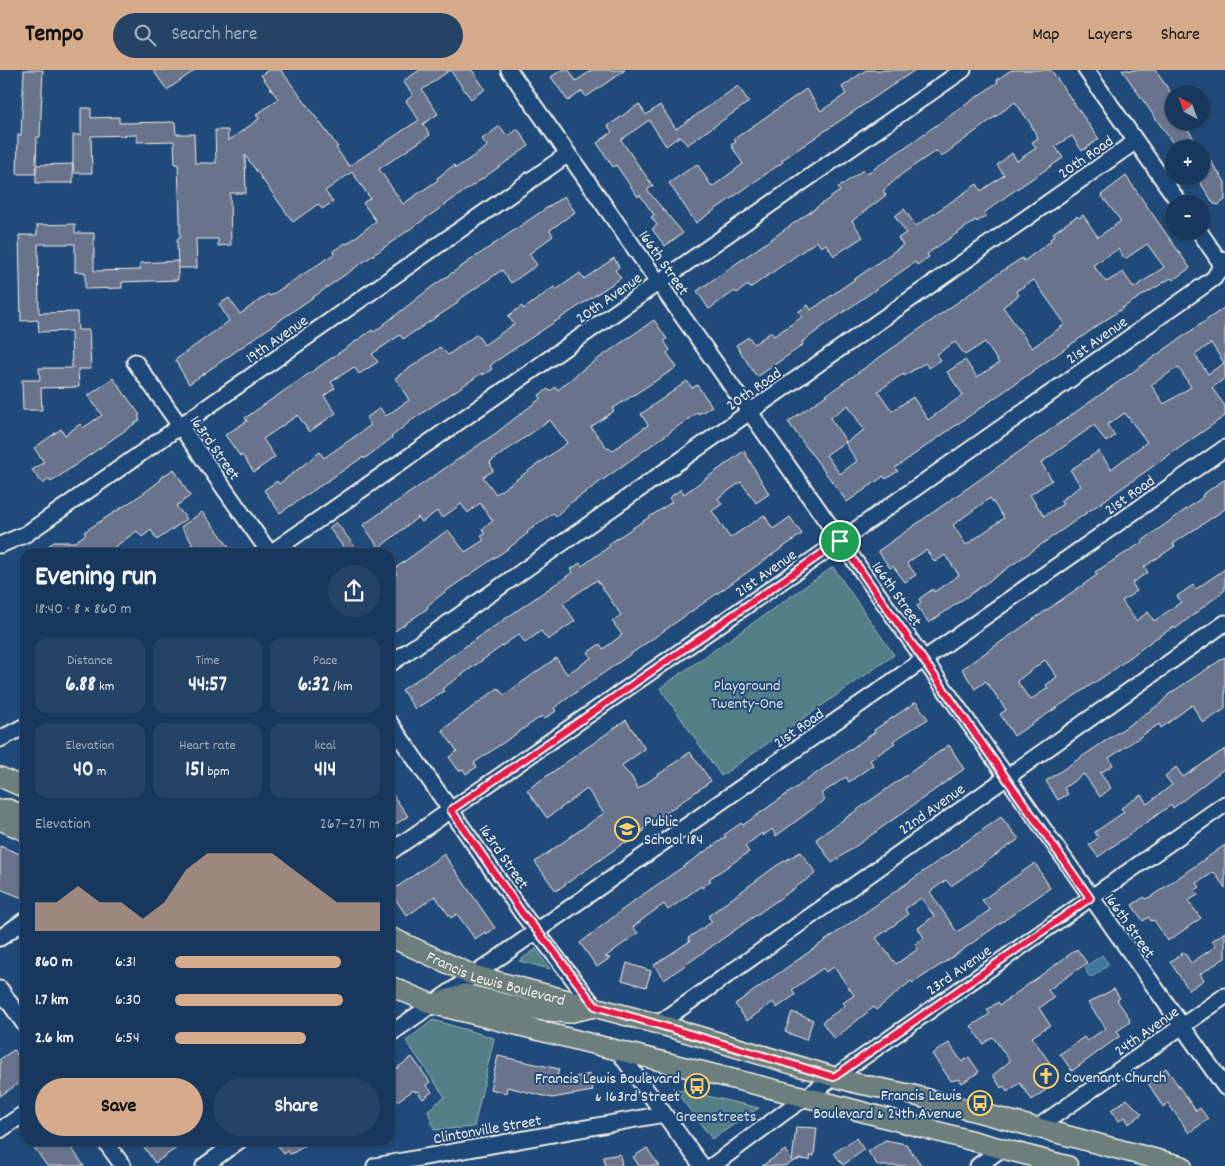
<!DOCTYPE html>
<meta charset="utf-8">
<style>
:root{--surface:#17385c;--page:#244365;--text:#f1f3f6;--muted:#9eacbb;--line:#365272;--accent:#d6ab8b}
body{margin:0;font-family:Dekko,sans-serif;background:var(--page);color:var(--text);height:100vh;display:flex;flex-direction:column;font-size:19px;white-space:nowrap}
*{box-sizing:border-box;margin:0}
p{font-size:16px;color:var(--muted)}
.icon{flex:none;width:28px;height:28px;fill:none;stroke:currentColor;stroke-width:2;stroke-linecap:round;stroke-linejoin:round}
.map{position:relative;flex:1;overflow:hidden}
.drawer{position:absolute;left:20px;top:478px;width:375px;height:598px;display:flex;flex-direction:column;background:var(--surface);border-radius:15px;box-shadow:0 1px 4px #0004,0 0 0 1px var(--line)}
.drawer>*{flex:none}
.needle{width:32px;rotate:319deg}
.fabs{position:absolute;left:1165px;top:15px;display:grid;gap:10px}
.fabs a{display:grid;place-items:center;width:45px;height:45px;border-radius:50%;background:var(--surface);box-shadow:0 1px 4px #0004,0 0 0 1px var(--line);font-size:25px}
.pin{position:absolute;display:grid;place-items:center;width:42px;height:42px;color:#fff;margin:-21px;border:2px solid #fff;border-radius:50%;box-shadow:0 1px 5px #0007}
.round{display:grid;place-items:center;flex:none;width:52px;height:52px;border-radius:26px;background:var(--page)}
.overview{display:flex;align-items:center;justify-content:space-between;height:85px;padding:0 15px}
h1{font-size:28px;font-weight:700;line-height:38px}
.metrics{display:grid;grid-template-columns:repeat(3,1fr);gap:8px;height:85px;padding:5px 15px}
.metrics div{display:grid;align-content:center;border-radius:12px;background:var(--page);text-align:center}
.metrics b{font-size:21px;font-weight:700}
.metrics small{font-size:14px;font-weight:400}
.metrics p{font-size:14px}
.chart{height:140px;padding:10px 15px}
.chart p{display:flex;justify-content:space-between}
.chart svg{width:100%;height:90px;margin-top:5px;fill:var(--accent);opacity:.7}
.cta{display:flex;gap:10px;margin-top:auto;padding:10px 15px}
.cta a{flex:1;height:58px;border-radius:30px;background:var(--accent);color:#111;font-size:20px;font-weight:700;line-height:58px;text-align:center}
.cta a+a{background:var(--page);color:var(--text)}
ul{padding:0 15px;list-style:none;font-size:16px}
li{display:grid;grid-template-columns:80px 60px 1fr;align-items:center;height:38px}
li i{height:12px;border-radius:6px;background:var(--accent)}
header{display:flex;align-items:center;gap:30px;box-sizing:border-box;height:70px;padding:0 25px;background:var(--accent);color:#111}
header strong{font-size:24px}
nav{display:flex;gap:28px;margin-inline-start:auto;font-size:18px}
.search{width:350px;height:45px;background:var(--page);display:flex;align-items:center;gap:12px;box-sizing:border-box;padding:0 18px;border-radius:28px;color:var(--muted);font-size:19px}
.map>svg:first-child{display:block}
.green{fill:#527e86;stroke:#a3b8b7}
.water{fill:#41789d;stroke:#89a8bb}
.building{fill:#6a738c;stroke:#f4f1e8;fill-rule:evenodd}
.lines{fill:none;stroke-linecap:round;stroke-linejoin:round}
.minor-casing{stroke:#f4f1e8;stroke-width:19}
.major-casing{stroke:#f4f1e8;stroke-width:22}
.minor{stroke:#1f4a7a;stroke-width:15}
.major{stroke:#6c7f7c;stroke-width:19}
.route-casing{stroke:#fff;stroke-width:10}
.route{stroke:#e11d48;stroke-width:6}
.labels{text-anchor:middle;stroke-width:4;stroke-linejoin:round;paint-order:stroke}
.street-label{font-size:16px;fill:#f4f1e8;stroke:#1f4a7a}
.park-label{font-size:16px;fill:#dce0d9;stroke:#1f4a7a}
.poi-label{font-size:16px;fill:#f4f1e8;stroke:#1f4a7a;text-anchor:start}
</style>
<header>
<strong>Tempo</strong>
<div class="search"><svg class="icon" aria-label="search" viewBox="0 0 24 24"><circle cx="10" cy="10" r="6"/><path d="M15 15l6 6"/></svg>Search here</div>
<nav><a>Map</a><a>Layers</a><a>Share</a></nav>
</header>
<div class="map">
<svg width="1225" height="1096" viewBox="0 0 1225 1096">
<rect width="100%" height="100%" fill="#1f4a7a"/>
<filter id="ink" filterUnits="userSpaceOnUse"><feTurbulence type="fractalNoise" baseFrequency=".02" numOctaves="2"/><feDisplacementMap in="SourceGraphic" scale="10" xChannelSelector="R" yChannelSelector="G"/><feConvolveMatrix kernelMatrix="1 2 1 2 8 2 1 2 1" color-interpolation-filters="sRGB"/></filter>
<g filter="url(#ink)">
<!-- green -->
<path class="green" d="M833,497L894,585L721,706L660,618Z
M536,879L550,899L519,891Z
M433,950L494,968L474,1057L434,1060L428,1040L445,1027L406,971Z
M673,1018L759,1038L712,1069Z"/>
<!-- water -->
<path class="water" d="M1102,885L1109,895L1092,907L1088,905L1085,897Z"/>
<!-- building -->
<path class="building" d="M24,0H43L40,67H37L36,95L73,94V102V65H81V38H91V48L119,47V53L175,52L176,64H194L195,93H216L215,60H228V71L259,49L256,45L278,29L261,5L268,0H281L338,77L336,78L349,96L419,50L406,31L413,25L403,11L420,0H472L485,19L471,29L450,0L422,20L438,44L423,54L430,65L379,99L403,134L438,110L437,108L454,95L456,98L484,79L487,76L482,69L500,56L507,66L518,59L529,76L189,314L175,290L229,251L219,234L229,228L240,244L268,224L270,226L334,184L333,181L345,173L347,174L376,151L363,133L370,128L352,102L325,121L333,132L322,139L318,134L293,152L245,85L246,123H230L231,175L218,176V169H196L197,198H178L177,169L180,168V149L178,94H175L174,71L137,72V65L91,66L92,103H73V113H36V96L35,104H17L18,65H21Z
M153,0H195L167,20Z
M561,0H569L576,11L592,0H625L586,27L582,21L568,31L551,7Z
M866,0H915L782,90L783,92L696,153L669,113L697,94L712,117L743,94L731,75L736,72L734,69L806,19L821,41L846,24L842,17Z
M1011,0H1051L1099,69L1082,81L1072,66L1055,76L1063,88L1008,125L984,143L986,146L977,152L976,150L927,184L929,187L917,195L915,192L825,255L802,272L803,275L757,307L736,275L749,267L754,274L771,262L774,266L802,247L798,242L808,235L811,240L903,175L898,168L906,163L895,146L904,139L916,156L977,114L981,121L1004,105L997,95L1012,83L1017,91L1036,78L1032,72L1038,68L1030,53L1015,32L941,87L937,81L934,82L902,104L883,121L886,125L852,151L863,167L834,186L826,174L821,177L817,171L750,218L748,215L737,223L735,221L709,239L697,221L840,121L838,118L863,100L866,103L871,101L998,12L997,10Z
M1122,0H1155L1174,27V51H1182L1201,79H1177Z
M738,16L749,32L687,75L680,66L666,76L649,50L621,70L653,116L647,120L683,163L665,176L652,159L657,155L651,147L654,145L640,125L638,127L616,95L613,97L597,73L612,62L608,56L639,34L646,45L660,35L676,59Z
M1201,77L1225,112V130L1218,135L1214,134L1196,106H1201Z
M1126,106L1190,198L1173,210L1171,208L1130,233L895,398L898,401L886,409L884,406L847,432L788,352L999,203L1022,188L1024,191L1051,171L1050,169L1055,165L1053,163L1077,146L1079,148L1083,145L1098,167L1121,151L1101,125ZM1147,174L1164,197L1134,218L1123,202L1106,212L1093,195L1118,179L1125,189ZM1034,210L1065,254L1032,278L1003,237L1019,225L1016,221ZM955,272L965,285L985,272L999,293L977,307L965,290L947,302L963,325L928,350L913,327L892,341L878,321L903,304L904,306L925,293L929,298L941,290L937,284ZM848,335L864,360L845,373L857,391L840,404L826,385L846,371L830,348Z
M564,126L575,142L550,160L553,166L529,184L537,195L511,213L502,200L457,231L458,233L403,269L400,265L372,284L378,292L359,304L354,297L331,312L335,318L324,326L336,343L309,362L298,345L263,369L275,387L254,402L242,385L240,386L225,365L247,351L245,348L372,260L374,262L433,216Z
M75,154V163H94V201L140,200V193L178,191V210L122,212V218L85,219V202H75V174H38L39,243L77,242L78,260H89L91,299H78L79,317L41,318L42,340H23L22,310H40L39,298H72L71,261L39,262L38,250L21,251L19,165H37V155Z
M614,188L619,197L615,200L621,208L496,291L490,296L492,299L483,305L482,303L412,350L391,367L392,368L364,389L363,387L280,443L264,420L277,411L279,414L320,382L324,388L351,369L371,355L366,348L380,338L386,346L409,330L395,308L440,277L448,285L477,264L484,275L514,254L508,246L522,236L524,239L554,217L556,220L580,203L584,209Z
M1225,237V308L1212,318L1225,336V346L929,553L917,536L921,533L919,529L933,519L934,522L959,505L945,485L935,492L926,480L907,493L916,505L905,512L893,496L890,498L878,481ZM1211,273L1224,293L1208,304L1195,285ZM1178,297L1191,317L1164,334L1151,315ZM1125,343L1147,372L1111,399L1099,381L1070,400L1081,416L1060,431L1063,434L1044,446L1030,425L1052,410L1041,393L1094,355L1106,372L1115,366L1107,355ZM990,428L1004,448L966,475L953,455Z
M654,250L667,269L664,271L670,280L667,283L677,297L612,339L614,341L591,357L608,379L609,378L612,381L648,355L641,344L687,311L692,318L697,315L712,336L699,344L698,342L569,434L556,446L553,443L527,462L528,463L509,478L446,521L427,536L428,538L395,561L390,554V510L397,504L394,499L448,460L465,482L484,470L481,466L485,464L482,459L493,451L480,433L468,443L461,434L442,448L437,441L422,452L418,447L379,478L363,455L496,363L541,328L539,325L548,319L550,321L556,317L558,320L582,300ZM550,350L567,373L496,424L483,407L493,401L490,392Z
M113,308L140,345L138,346L140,350L51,412L49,409L43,414L32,400L44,392L34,378L61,359L65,365L80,354L83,358L102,345L88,326Z
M744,381L769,424L756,433L741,412L718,428L722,434L712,441L730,468L764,445L773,459L790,447L802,464L575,623L554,638L556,641L544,649L542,646L474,693L477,697L466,704L463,699L459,701L449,687L457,681L442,660L498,618L504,625L556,588L567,604L591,588L588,582L600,574L603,579L622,565L612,551L621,545L597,510L563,533L575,551L548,570L541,561L525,573L519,564L442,619L444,621L415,639L402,620L573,502L571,499L580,493L582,496L610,476L609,474L619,467L672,432L669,428L681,419L684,424Z
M174,399L190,426L176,436L187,449L157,470L151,460L142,467L137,461L113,478L117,482H39L54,472H75L86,464L84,462L141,425L161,410L160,408Z
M1225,409V439L1173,474L1175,476L1144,497L1148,502L1132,513L1137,521L1122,531L1136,551L1148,542L1154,551L1181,532L1177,526L1193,515L1196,519L1225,499V520L1175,559L1174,557L1153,570L1112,601L1014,666L1000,644L1006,640L986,611L975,619L962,599L1097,505L1095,502L1143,472L1142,471L1203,427L1202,425ZM1045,590L1057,607L1046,615L1048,618L1030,630L1017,611Z
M202,442L220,464L232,482H181L193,474L181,457Z
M336,452L359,482H347L329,458Z
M1225,587V639L1203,653L1192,635L1161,658L1159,654L1109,688L1113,695L1100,703L1111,718L1100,727L1084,704L1064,718L1068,724L1058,730L1046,711L1160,634L1169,624Z
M916,632L928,649L893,671L895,673L870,690L873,695L849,712L846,707L821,724L825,730L776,766L772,759L763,766L762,763L745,776L749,782L709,809L711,811L702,818L701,816L668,840L664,834L647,846L633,857L638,863L605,887L610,888L597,897L580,873L635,830L726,767L724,765L741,753L743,755L875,662L874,660Z
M626,650L645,679L621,696L631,706L638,719L690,682L711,711L642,760L644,761L626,774L625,772L556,821L535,792L604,743L587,719L547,748L527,720Z
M949,675L964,699L832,793L816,769Z
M1225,679V698L1173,738L1171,735L1098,787L1089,775L1098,768L1095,762L1124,742L1121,738L1141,725L1147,734L1172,715L1165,706L1176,697L1183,707Z
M390,721L408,746L390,758Z
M1001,747L1019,769L951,816L946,810L930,822L957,862L990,840L982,830L1035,793L1050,818L951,888L913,913L911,911L876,940L874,937L834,969L822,952L845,936L843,933L854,925L834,897L826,902L823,898L792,920L795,925L777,938L773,932L747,951L735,934ZM921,828L934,846L918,858L924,868L915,874L918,879L896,894L876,868L908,845L905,839Z
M1225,775V818L1214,802L1197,813L1200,817L1195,820L1198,825L1188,831L1201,848L1168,871L1154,850L1151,851L1149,847L1143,851L1132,835L1144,827L1146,829L1152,826Z
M0,776L25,786V829L0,819Z
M800,782L816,803L664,910L654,895L690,871L688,868L712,852L708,846L776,796Z
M444,784L495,858L487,864L485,862L475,869L457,844L451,848L435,826L407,846L390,822Z
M1225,862V888L1200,904L1204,910L1189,920L1170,892L1184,882L1191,893L1216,876L1212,871Z
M1077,879L1087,893L1048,920L1054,928L1039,938L1050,955L1032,967L1050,993L1042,998L1054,1014L1032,1030L1020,1013L1007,1022L1004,1016L1001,1018L993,1005L1010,991L993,967L983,974L971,956L990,944L987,940L998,932L1000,935Z
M627,893L651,901L646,917L622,910Z
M1114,919L1120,928L1117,930L1130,949L1129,953L1117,961L1120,966L1072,1001L1060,984L1084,967L1087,971L1106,958L1088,933Z
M792,942L813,950L806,970L785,962Z
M949,973L962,992L969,987L979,1002L962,1013L959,1009L951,1011L932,984Z
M14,980L25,996V1009L0,1026V989Z
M498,986L559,999L556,1011L590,1004L593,1021L552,1028L507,1017L506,1023L490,1019Z
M412,987L430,1012L426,1015L432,1022L423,1029L417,1021L415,1022L414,1020L394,1033L390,1027V1003Z
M1166,998L1196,1041L1200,1038L1208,1049L1189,1063L1168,1033L1163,1037L1148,1013L1151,1011L1150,1009Z
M1127,1029L1142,1044L1129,1054L1125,1047L1119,1051L1111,1040Z
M796,1057L817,1058L814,1086L811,1085L810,1090L800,1089L784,1096H762L785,1080L792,1091Z
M856,1068L864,1080L843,1095L834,1083Z
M29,1070H66L84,1096H47Z
M139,1070H188L155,1093Z
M280,1070H314L295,1082L290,1084L288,1081L284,1084L278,1076L282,1073Z
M885,1070L906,1074L922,1096H878L868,1082Z
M647,1078L652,1086L660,1096H639L633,1087Z
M620,1084L622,1096H605L603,1087Z"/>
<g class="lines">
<defs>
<path id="minor" d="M509,0L1225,1017
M1086,0L1180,134
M1199,161L1225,199
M135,292L269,482
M0,475L26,464L568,84
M272,482L963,0
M390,594L1136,71
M390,653L522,843L595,937
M0,669L25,656
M390,782L840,471L1203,216L1214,208L1225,190
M0,868L25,850
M0,919L25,955
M658,954L1225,553
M390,964L1225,378
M618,981L702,1096
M1038,1057L1225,926
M0,1060L25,1043
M104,1070L123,1096
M204,1096L240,1070
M375,1096L664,1044
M712,1096L786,1041L1225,734
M978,1096L1001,1079"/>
<g id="major">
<path d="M0,707L25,718"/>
<path d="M0,740L8,739L25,746"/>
<path d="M0,750L25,761"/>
<path id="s1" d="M390,867L473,905L658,954L855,1013L909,1024L1182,1096"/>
<path d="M390,916L432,934L829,1033L1068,1096"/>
<path d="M433,934L465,924L526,939L568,943L594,937"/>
</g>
</defs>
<!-- minor casing -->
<use href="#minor" class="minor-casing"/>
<!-- major casing -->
<use href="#major" class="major-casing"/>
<!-- minor -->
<use href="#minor" class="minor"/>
<!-- major -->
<use href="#major" class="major"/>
</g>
</g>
<g class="lines" filter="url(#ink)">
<defs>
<path id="route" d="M840,471L1090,828L834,1007L595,936L549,875L522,843L451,740Z"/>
</defs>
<!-- route casing -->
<use href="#route" class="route-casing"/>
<!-- route -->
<use href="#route" class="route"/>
</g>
<!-- icons -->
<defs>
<symbol id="school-ring" viewBox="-11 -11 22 22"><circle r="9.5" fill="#1f4a7a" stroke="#ffd166" stroke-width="1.5"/><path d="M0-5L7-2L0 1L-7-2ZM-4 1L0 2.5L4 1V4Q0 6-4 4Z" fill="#ffd166"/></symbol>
<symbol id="church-ring" viewBox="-11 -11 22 22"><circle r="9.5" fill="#1f4a7a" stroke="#ffd166" stroke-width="1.5"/><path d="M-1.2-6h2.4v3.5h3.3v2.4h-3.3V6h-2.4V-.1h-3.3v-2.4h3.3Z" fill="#ffd166"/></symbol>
<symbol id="bus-ring" viewBox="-11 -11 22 22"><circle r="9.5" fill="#1f4a7a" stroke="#ffd166" stroke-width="1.5"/><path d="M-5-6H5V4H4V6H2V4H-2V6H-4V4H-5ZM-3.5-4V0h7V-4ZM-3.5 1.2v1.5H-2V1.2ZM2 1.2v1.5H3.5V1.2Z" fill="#ffd166"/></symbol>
</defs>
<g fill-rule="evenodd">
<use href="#school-ring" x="613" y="745" width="28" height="28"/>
<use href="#church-ring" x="1032" y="992" width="28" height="28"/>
<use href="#bus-ring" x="683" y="1002" width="28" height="28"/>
<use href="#bus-ring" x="966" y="1019" width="28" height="28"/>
</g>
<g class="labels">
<!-- street labels -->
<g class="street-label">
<text transform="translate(1085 86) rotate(-35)" y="6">20th Road</text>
<text transform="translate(665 192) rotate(55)" y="6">166th Street</text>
<text transform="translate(608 227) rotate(-35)" y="6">20th Avenue</text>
<text transform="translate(276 268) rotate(-35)" y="6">19th Avenue</text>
<text transform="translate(1096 269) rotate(-35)" y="6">21st Avenue</text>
<text transform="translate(753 318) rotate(-35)" y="6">20th Road</text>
<text transform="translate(216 377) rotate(55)" y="6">163rd Street</text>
<text transform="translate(1129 424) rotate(-35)" y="6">21st Road</text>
<text transform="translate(765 502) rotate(-35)" y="6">21st Avenue</text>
<text transform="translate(898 523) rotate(55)" y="6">166th Street</text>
<text transform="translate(798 657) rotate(-35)" y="6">21st Road</text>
<text transform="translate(931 738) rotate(-35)" y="6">22nd Avenue</text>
<text transform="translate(505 786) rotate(55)" y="6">163rd Street</text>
<text transform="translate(1131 855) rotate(55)" y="6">166th Street</text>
<text transform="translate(958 899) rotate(-35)" y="6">23rd Avenue</text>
<text dy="6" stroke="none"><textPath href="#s1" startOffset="114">Francis Lewis Boulevard</textPath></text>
<text transform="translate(1146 960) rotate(-35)" y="6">24th Avenue</text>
<text transform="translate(487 1058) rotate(-10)" y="6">Clintonville Street</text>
</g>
<!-- park labels -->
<g class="park-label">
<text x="747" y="620">Playground<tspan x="747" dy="18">Twenty-One</tspan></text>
<text x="716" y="1051">Greenstreets</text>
</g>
<!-- poi labels -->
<g class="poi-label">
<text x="644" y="756">Public<tspan x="644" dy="18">School 184</tspan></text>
<text x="1064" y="1012">Covenant Church</text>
<text x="680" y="1013" text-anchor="end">Francis Lewis Boulevard<tspan x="680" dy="18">&amp; 163rd Street</tspan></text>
<text x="962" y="1030" text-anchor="end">Francis Lewis<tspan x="962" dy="18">Boulevard &amp; 24th Avenue</tspan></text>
</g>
</g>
</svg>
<div class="fabs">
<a><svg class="needle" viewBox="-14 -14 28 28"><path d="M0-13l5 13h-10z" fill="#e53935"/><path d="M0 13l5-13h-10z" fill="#9eacbb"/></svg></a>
<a>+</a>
<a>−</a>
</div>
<div class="pin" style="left:840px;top:471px;background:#1e9e55"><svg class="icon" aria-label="arrive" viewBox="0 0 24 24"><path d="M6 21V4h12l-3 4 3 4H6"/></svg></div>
<section class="drawer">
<div class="overview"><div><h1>Evening run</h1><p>18:40 · 8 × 860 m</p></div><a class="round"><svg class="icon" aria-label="share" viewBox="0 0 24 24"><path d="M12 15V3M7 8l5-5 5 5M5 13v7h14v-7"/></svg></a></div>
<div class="metrics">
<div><p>Distance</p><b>6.88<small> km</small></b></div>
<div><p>Time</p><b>44:57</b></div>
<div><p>Pace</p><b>6:32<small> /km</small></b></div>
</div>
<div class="metrics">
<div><p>Elevation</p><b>40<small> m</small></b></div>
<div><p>Heart rate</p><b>151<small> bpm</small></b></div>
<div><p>kcal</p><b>414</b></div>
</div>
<div class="chart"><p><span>Elevation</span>267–271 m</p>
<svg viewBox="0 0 160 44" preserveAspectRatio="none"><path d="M0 44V30L10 30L20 22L30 30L40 30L50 38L60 30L70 14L80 6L90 6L100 6L110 6L120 14L130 22L140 30L150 30L160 30V44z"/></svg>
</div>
<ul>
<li><b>860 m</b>6:31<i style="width:81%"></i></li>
<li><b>1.7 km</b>6:30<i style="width:82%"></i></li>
<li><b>2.6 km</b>6:54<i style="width:64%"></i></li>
</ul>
<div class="cta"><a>Save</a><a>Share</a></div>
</section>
</div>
